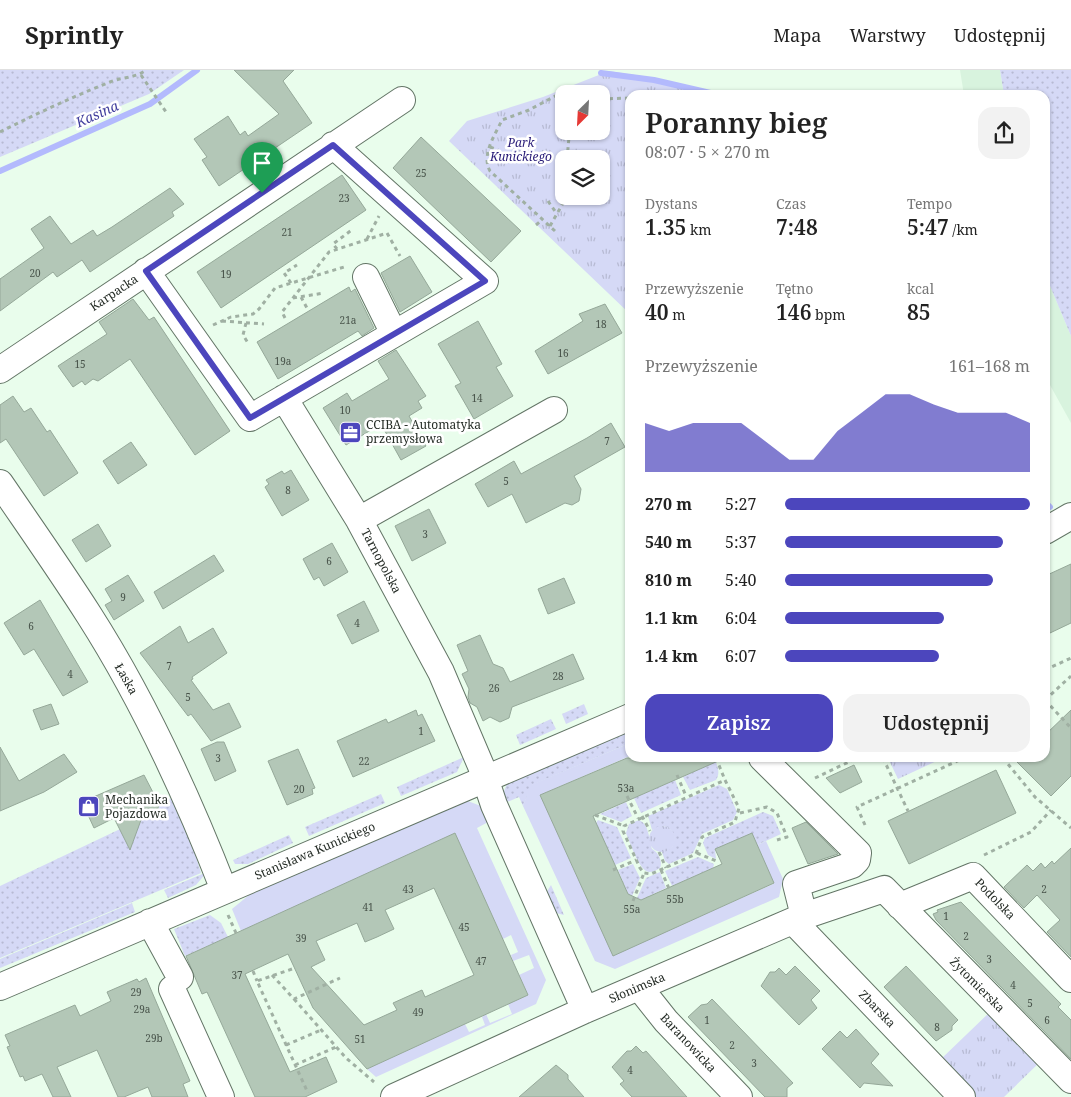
<!DOCTYPE html>
<html lang="pl">
<meta charset="utf-8">
<style>
:root{--surface:#fff;--page:#f2f2f2;--text:#222;--muted:#767676;--line:#e0e0e0;--accent:#4c46bd}
body{margin:0;font-family:"Noto Serif",serif;background:var(--page);color:var(--text);height:100vh;display:flex;flex-direction:column;font-size:19px;white-space:nowrap}
*{box-sizing:border-box;margin:0}
p{font-size:16px;color:var(--muted)}
.icon{flex:none;width:28px;height:28px;fill:none;stroke:currentColor;stroke-width:2;stroke-linecap:round;stroke-linejoin:round}
.map{position:relative;flex:1;overflow:hidden}
.drawer{position:absolute;left:625px;top:20px;width:425px;height:672px;display:flex;flex-direction:column;background:var(--surface);border-radius:15px;box-shadow:0 1px 4px #0004}
.drawer>*{flex:none}
.needle{width:32px;rotate:204deg}
.tools{position:absolute;left:555px;top:15px;display:grid;gap:10px}
.tools a{display:grid;place-items:center;width:55px;height:55px;border-radius:10px;background:var(--surface);box-shadow:0 1px 4px #0004;font-size:25px}
.pin{position:absolute;display:grid;place-items:center;width:42px;height:42px;color:#fff;margin:-51px -21px;border-radius:50% 50% 50% 0;rotate:-45deg;box-shadow:0 0 5px #0007}
.pin .icon{rotate:45deg}
.round{display:grid;place-items:center;flex:none;width:52px;height:52px;border-radius:15px;background:var(--page)}
.overview{display:flex;align-items:center;justify-content:space-between;height:85px;padding:0 20px}
h1{font-size:28px;font-weight:600;line-height:38px}
.stats{display:grid;grid-template-columns:repeat(3,1fr);gap:8px;height:85px;padding:5px 20px}
.stats div{display:grid;align-content:center}
.stats b{font-size:21px;font-weight:600}
.stats small{font-size:14px;font-weight:400}
.stats p{font-size:14px}
.chart{height:140px;padding:10px 20px}
.chart p{display:flex;justify-content:space-between}
.chart svg{width:100%;height:90px;margin-top:5px;fill:var(--accent);opacity:.7}
.button{display:flex;gap:10px;margin-top:auto;padding:10px 20px}
.button a{flex:1;height:58px;border-radius:15px;background:var(--accent);color:#fff;font-size:20px;font-weight:600;line-height:58px;text-align:center}
.button a+a{background:var(--page);color:var(--text)}
ul{padding:0 20px;list-style:none;font-size:16px}
li{display:grid;grid-template-columns:80px 60px 1fr;align-items:center;height:38px}
li i{height:12px;border-radius:6px;background:var(--accent)}
header{display:flex;align-items:center;gap:30px;box-sizing:border-box;height:70px;padding:0 25px;background:var(--surface);border-bottom:1px solid var(--line)}
header strong{font-size:24px}
nav{display:flex;gap:28px;margin-inline-start:auto;font-size:18px}
.map>svg:first-child{display:block}
.built{fill:#d8f3de}
.grass{fill:url(#grass-dots)}
.park{fill:url(#park-tufts);fill-rule:evenodd}
.garden{fill:#d5d9f6}
.lines{fill:none;stroke-linecap:round;stroke-linejoin:round}
.stream{stroke:#b3bafd;stroke-width:6}
.building{fill:#b3c7b7;stroke:#95a899;fill-rule:evenodd}
.minor-casing{stroke:#637566;stroke-width:28}
.path{stroke:#a0b0a3;stroke-width:3;stroke-dasharray:4 4;stroke-linecap:butt}
.minor{stroke:#fff;stroke-width:26}
.route-casing{stroke:#fff;stroke-width:10}
.route{stroke:#4c46bd;stroke-width:6}
.labels{text-anchor:middle;stroke-width:5;stroke-linejoin:round;paint-order:stroke}
.number-label{font-size:10px;fill:#48534a}
.park-label{font-size:12px;font-style:italic;fill:#271a77;stroke:#fff}
.street-label{font-size:12px;fill:#252c26;stroke:#fff}
.poi-label{font-size:12px;fill:#252c26;stroke:#fff;text-anchor:start}
.water-label{font-size:14px;font-style:italic;fill:#423f9d;stroke:#fff}
</style>
<header>
<strong>Sprintly</strong>
<nav><a>Mapa</a><a>Warstwy</a><a>Udostępnij</a></nav>
</header>
<div class="map">
<svg width="1071" height="1027" viewBox="0 0 1071 1027">
<defs>
<pattern id="grass-dots" width="8" height="8" patternUnits="userSpaceOnUse" patternTransform="scale(1.25)"><rect width="8" height="8" fill="#d5d9f6"/><path d="M2 2h.1M6 6h.1" fill="none" stroke="#b7bad3" stroke-width="1.8" stroke-linecap="round"/></pattern>
<pattern id="park-tufts" width="24" height="20" patternUnits="userSpaceOnUse" patternTransform="scale(1.25)"><rect width="24" height="20" fill="#d5d9f6"/><path d="M3 7l-1-3M5 7V3M7 7l1-3M15 17l-1-3M17 17v-4M19 17l1-3" fill="none" stroke="#b7bad3"/></pattern>
</defs>
<rect width="100%" height="100%" fill="#e9fdec"/>
<!-- built -->
<path class="built" d="M960,0H1000L1004,25H964Z
M1045,204L1071,266V353L1045,306Z"/>
<!-- grass -->
<path class="grass" d="M0,0H184L149,24L0,87Z
M1000,0H1071V266L1045,204V25H1004Z
M584,634L588,644L566,654L562,644Z
M551,649L556,659L520,675L516,665Z
M630,661V673L532,715L523,736L519,727L505,733L503,724L508,711Z
M464,687L457,702L401,726L397,717Z
M704,688H714C717,695 721,702 716,710L690,720L683,707L707,695Z
M675,710L681,725L641,743L634,728Z
M719,715L727,719L737,742L733,750L702,764L693,783L669,794L665,791L662,782L672,777C677,768 674,759 664,756L652,760L648,746Z
M381,724L385,733L309,766L305,757Z
M172,728L191,770L201,803L0,888V816L156,742L159,737L157,733Z
M626,732L632,746L621,752L600,744Z
M763,742L773,746L781,764L757,775L715,779L716,789L708,785L703,773L705,768Z
M598,750L617,757L631,788L615,795L596,753Z
M639,750C649,754 649,769 652,779C658,782 663,791 660,798C657,800 653,802 649,802C639,801 630,772 626,763L629,754Z
M289,765L293,773L248,794H235L233,790Z
M698,787L714,794L713,798L672,816L665,801Z
M633,794L640,808L632,826H629L618,800Z
M207,802L196,815L168,828L164,820Z
M660,802L666,818L641,830L637,828L646,808Z
M551,815L564,845L556,843L546,823Z
M132,833L135,842L0,898V889Z
M210,845L221,853L228,867L185,886L174,859Z"/>
<!-- park -->
<path class="park" d="M609,1L641,6L700,25H630V244L449,71L467,51L543,27ZM564,24H601V61H564ZM564,89H601V126H564Z
M888,688H943L898,709Z
M649 769a13 13 0 1 1 26 0a13 13 0 1 1-26 0Z
M993,939L1041,991L1004,1027H976L940,990Z"/>
<!-- garden -->
<path class="garden" d="M630,673V686L540,725L613,885L773,814L757,775L766,771L783,809L779,827L615,899L595,891L523,736L531,715Z
M465,730L481,736L490,751L477,758L546,910L536,934L376,1007L367,999L465,954L469,962L485,955L482,947L486,944L490,953L512,944L508,934L528,925L519,905L534,898L529,885L513,891L511,885L518,882L511,865L503,869L455,764L241,861L232,839L249,825Z"/>
<g class="lines">
<!-- stream -->
<path class="stream" d="M601,3L654,10L719,25
M0,101L150,34L197,0
M1045,432L1050,437"/>
</g>
<!-- building -->
<path class="building" d="M234,0H294L283,11L312,53L219,116L202,90L207,87L194,69L228,46L240,65L245,61L248,66L279,44Z
M421,67L521,161L491,192L393,98Z
M342,105L366,140L221,238L197,202Z
M170,118L184,134L172,142L174,146L90,202L82,190L57,207L53,202L0,241V209L44,178L31,159L50,146L71,174L93,160L97,166L112,157Z
M410,186L432,222L400,242L381,203Z
M349,217L351,222L355,219L374,258L362,266L358,261L278,309L257,272Z
M133,229L149,250L154,247L230,361L195,385L130,289L98,311L93,309L85,315L82,311L73,317L58,296L107,264L99,252Z
M605,234L622,263L548,304L535,281L583,251L579,244Z
M478,251L502,294L496,297L513,326L474,349L455,316L461,313L438,274Z
M396,280L426,326L418,331L422,338L409,346L426,376L401,390L381,354L346,375L323,338L347,323L352,331L389,309L378,291Z
M13,326L24,342L31,338L47,362L50,360L78,403L44,426L6,369L0,373V335Z
M611,353L625,377L574,406L581,419L579,431L572,435L565,433L526,453L512,424L488,437L475,414L514,391L521,404L587,368Z
M131,372L147,395L118,414L103,391Z
M291,400L309,430L282,446L265,417L269,414L266,410L282,401L284,404Z
M429,439L446,473L412,491L395,456Z
M98,454L111,476L86,492L72,470Z
M332,473L348,502L324,516L319,507L314,510L303,489Z
M214,485L224,501L163,539L154,522Z
M1071,494V553L1050,563L1045,551V506Z
M128,505L144,531L114,550L105,535L112,531L105,519Z
M564,508L575,533L548,544L538,519Z
M40,530L88,612L63,626L34,579L24,585L4,553Z
M364,531L379,561L352,574L337,545Z
M180,556L188,573L213,558L227,583L192,607L193,609L191,610L213,640L229,633L241,657L211,671L191,644L188,646L140,583Z
M480,565L493,594L503,598L510,612L573,584L584,609L512,637L509,648L500,652L490,647L483,651L477,637L470,633L468,627L469,619L462,604L468,601L457,575Z
M51,634L59,654L41,660L33,640Z
M416,640L418,646L422,644L435,671L353,707L337,671L386,649L388,653Z
M1071,640V706L1051,726L1013,688H1045V665Z
M217,672H224L236,701L215,711L201,679Z
M0,677L19,711L64,684L77,702L44,722L0,741Z
M298,679L315,718L312,719L313,724L287,735L268,691Z
M627,688H725L593,746L628,824L641,830L722,794L715,779L752,763L774,813L613,886L540,725Z
M854,695L862,712L840,723L826,708Z
M996,700L1016,743L909,794L888,751Z
M144,705L159,734L157,742L141,750L130,780L114,748L94,758L82,732Z
M806,752L838,784L808,794L792,758Z
M455,763L528,925L367,999L313,938L288,884L245,904L290,1002L326,987L337,1012L305,1027H255L207,922L202,924L186,886ZM434,818L474,905L425,927L422,920L393,933L397,940L364,955L311,897L325,890L316,871L357,853L365,872L377,867L394,859L385,840Z
M1071,778V887L1047,862L1060,850L1037,825L1024,838L1004,817L1027,795L1033,801L1041,793L1045,798L1052,791L1054,794Z
M961,832L1061,934L1058,937L1071,950V989L936,850L933,844L938,842L937,840Z
M795,896L820,921L811,930L817,938L799,955L761,916L770,902H775L779,898L786,905Z
M906,896L958,950L952,956V960L936,971L884,917Z
M146,908L190,1011L183,1014L188,1027H152L148,1017L124,1027H118L97,980L57,997L71,1027H53L42,1004L25,1011L23,1006L20,1007L7,977L10,976L5,965L75,935L80,946L111,931L107,922L137,909L139,912Z
M712,929L793,1013L787,1018V1027H765L688,947L701,935L707,934Z
M856,959L879,984L871,993L893,1016L864,1013L860,1018L822,979L840,961L847,968Z
M636,976L643,983L646,981L687,1027H632L620,1014L624,1011L612,997L627,981H631Z
M556,995L568,1005V1009L584,1027H519Z"/>
<g class="lines">
<defs>
<path id="minor" d="M146,201L250,348L485,211L333,75
M366,207L394,264
M0,300L402,30
M284,328L359,450L441,602L481,696L494,735L585,940
M0,413C30,457 61,501 89,545C144,631 187,725 224,820
M359,450L554,340
M1045,461L1071,446
M762,688L858,783L857,790L852,795L796,814L804,846
M900,836L973,806L1071,909
M793,851L962,1027
M150,852L180,907
M0,917L630,647
M639,917L666,951L739,1027
M172,919L221,1027
M394,1027L585,940L804,846L884,819L1071,1010"/>
</defs>
<!-- minor casing -->
<use href="#minor" class="minor-casing"/>
<!-- path -->
<path class="path" d="M141,5L166,42
M601,29L630,28
M0,62C36,44 72,27 110,12C122,7 136,8 146,0
M490,77L498,80
M567,89L569,67L572,61
M548,131L557,144
M536,155L542,150
M550,156L562,135L564,116
M555,161L490,101C481,85 495,65 502,50L529,40L559,24H576
M367,169L379,146
M337,179L333,174L353,159
M291,213L284,203L297,195
M301,227L308,240
M293,228L324,223
M285,248L282,242L329,182L387,163L400,186
M222,251L264,254
M246,253L243,265L248,273
M213,255L231,247L253,244L259,239L275,218L344,197
M1045,600L1071,588
M1045,630L1071,658
M1045,630L1071,606
M716,688L725,710
M841,688L844,694
M883,688L908,741
M1003,688L1035,727L1071,758
M677,705L686,726
M815,708L857,688
M725,710L739,738L735,752L702,767L696,784L651,804L644,803L640,798L623,761L624,756Z
M627,726L638,748
M740,743L767,737L777,743L787,767L777,770
M595,745L624,756
M642,746L650,761
M865,755L857,737L964,688
M659,782L666,798
M697,783L719,792
M984,785L1031,762L1051,740
M613,800L636,790
M661,800L670,821
M633,831L644,803
M228,845L236,863
M292,899L257,911L308,1023
M253,901L257,911
M272,905L294,929L340,908
M294,929L346,988L374,1012
M286,975L321,960
M295,995L336,977"/>
<!-- minor -->
<use href="#minor" class="minor"/>
</g>
<g class="lines">
<defs>
<path id="route" d="M333,75L485,211L250,348L146,201Z"/>
</defs>
<!-- route casing -->
<use href="#route" class="route-casing"/>
<!-- route -->
<use href="#route" class="route"/>
</g>
<!-- icons -->
<defs>
<symbol id="office-square" viewBox="-11 -11 22 22"><rect x="-9" y="-9" width="18" height="18" rx="4" fill="#4c46bd" stroke="#fff"/><path d="M-6-3h4V-5.5h4V-3h4V5H-6ZM-1-4.5V-3h2v-1.5ZM-6 0V1H6V0Z" fill="#fff"/></symbol>
<symbol id="shop-square" viewBox="-11 -11 22 22"><rect x="-9" y="-9" width="18" height="18" rx="4" fill="#4c46bd" stroke="#fff"/><path d="M-5-2.5h2.3a2.7 3.5 0 0 1 5.4 0H5L5.5 6h-11ZM-1.5-2.5h3a1.5 2.3 0 0 0-3 0Z" fill="#fff"/></symbol>
</defs>
<g fill-rule="evenodd">
<use href="#office-square" x="338" y="350" width="25" height="25"/>
<use href="#shop-square" x="76" y="724" width="25" height="25"/>
</g>
<g class="labels">
<!-- number labels -->
<g class="number-label">
<text x="421" y="107">25</text>
<text x="344" y="132">23</text>
<text x="287" y="166">21</text>
<text x="35" y="207">20</text>
<text x="226" y="208">19</text>
<text x="348" y="254">21a</text>
<text x="601" y="258">18</text>
<text x="563" y="287">16</text>
<text x="283" y="295">19a</text>
<text x="80" y="298">15</text>
<text x="477" y="332">14</text>
<text x="345" y="344">10</text>
<text x="607" y="375">7</text>
<text x="506" y="415">5</text>
<text x="288" y="424">8</text>
<text x="425" y="468">3</text>
<text x="329" y="495">6</text>
<text x="123" y="531">9</text>
<text x="357" y="557">4</text>
<text x="31" y="560">6</text>
<text x="169" y="600">7</text>
<text x="70" y="608">4</text>
<text x="558" y="610">28</text>
<text x="494" y="622">26</text>
<text x="188" y="631">5</text>
<text x="421" y="665">1</text>
<text x="218" y="692">3</text>
<text x="364" y="695">22</text>
<text x="626" y="722">53a</text>
<text x="299" y="723">20</text>
<text x="408" y="823">43</text>
<text x="1044" y="823">2</text>
<text x="675" y="833">55b</text>
<text x="368" y="841">41</text>
<text x="632" y="843">55a</text>
<text x="946" y="850">1</text>
<text x="464" y="861">45</text>
<text x="966" y="870">2</text>
<text x="301" y="872">39</text>
<text x="989" y="893">3</text>
<text x="481" y="895">47</text>
<text x="237" y="909">37</text>
<text x="1013" y="919">4</text>
<text x="136" y="926">29</text>
<text x="1030" y="937">5</text>
<text x="142" y="943">29a</text>
<text x="418" y="946">49</text>
<text x="707" y="954">1</text>
<text x="1047" y="954">6</text>
<text x="937" y="961">8</text>
<text x="154" y="972">29b</text>
<text x="360" y="973">51</text>
<text x="732" y="979">2</text>
<text x="754" y="997">3</text>
<text x="630" y="1004">4</text>
</g>
<!-- park labels -->
<g class="park-label">
<text x="521" y="77">Park<tspan x="521" dy="14">Kunickiego</tspan></text>
</g>
<!-- street labels -->
<g class="street-label">
<text transform="translate(114 223) rotate(-34)" y="4">Karpacka</text>
<text transform="translate(381 491) rotate(62)" y="4">Tarnopolska</text>
<text transform="translate(126 609) rotate(60)" y="4">Łaska</text>
<text transform="translate(315 781) rotate(-23)" y="4">Stanisława Kunickiego</text>
<text transform="translate(995 829) rotate(46)" y="4">Podolska</text>
<text transform="translate(977 915) rotate(45)" y="4">Żytomierska</text>
<text transform="translate(637 918) rotate(-23)" y="4">Słonimska</text>
<text transform="translate(877 939) rotate(46)" y="4">Zbarska</text>
<text transform="translate(688 973) rotate(47)" y="4">Baranowicka</text>
</g>
<!-- poi labels -->
<g class="poi-label">
<text x="366" y="359">CCIBA - Automatyka<tspan x="366" dy="14">przemysłowa</tspan></text>
<text x="105" y="734">Mechanika<tspan x="105" dy="14">Pojazdowa</tspan></text>
</g>
<!-- water labels -->
<g class="water-label">
<text transform="translate(97 44) rotate(-24)" y="5">Kasina</text>
</g>
</g>
</svg>
<div class="tools">
<a><svg class="needle" viewBox="-14 -14 28 28"><path d="M0-13l5 13h-10z" fill="#e53935"/><path d="M0 13l5-13h-10z" fill="#767676"/></svg></a>
<a><svg class="icon" aria-label="layers" viewBox="0 0 24 24"><path d="M12 4l9 5-9 5-9-5zM3 14l9 5 9-5"/></svg></a>
</div>
<div class="pin" style="left:262px;top:123px;background:#1e9e55"><svg class="icon" aria-label="arrive" viewBox="0 0 24 24"><path d="M6 21V4h12l-3 4 3 4H6"/></svg></div>
<section class="drawer">
<div class="overview"><div><h1>Poranny bieg</h1><p>08:07 · 5 × 270 m</p></div><a class="round"><svg class="icon" aria-label="share" viewBox="0 0 24 24"><path d="M12 15V3M7 8l5-5 5 5M5 13v7h14v-7"/></svg></a></div>
<div class="stats">
<div><p>Dystans</p><b>1.35<small> km</small></b></div>
<div><p>Czas</p><b>7:48</b></div>
<div><p>Tempo</p><b>5:47<small> /km</small></b></div>
</div>
<div class="stats">
<div><p>Przewyższenie</p><b>40<small> m</small></b></div>
<div><p>Tętno</p><b>146<small> bpm</small></b></div>
<div><p>kcal</p><b>85</b></div>
</div>
<div class="chart"><p><span>Przewyższenie</span>161–168 m</p>
<svg viewBox="0 0 160 44" preserveAspectRatio="none"><path d="M0 44V20L10 24L20 20L30 20L40 20L50 29L60 38L70 38L80 24L90 15L100 6L110 6L120 11L130 15L140 15L150 15L160 20V44z"/></svg>
</div>
<ul>
<li><b>270 m</b>5:27<i style="width:100%"></i></li>
<li><b>540 m</b>5:37<i style="width:89%"></i></li>
<li><b>810 m</b>5:40<i style="width:85%"></i></li>
<li><b>1.1 km</b>6:04<i style="width:65%"></i></li>
<li><b>1.4 km</b>6:07<i style="width:63%"></i></li>
</ul>
<div class="button"><a>Zapisz</a><a>Udostępnij</a></div>
</section>
</div>
